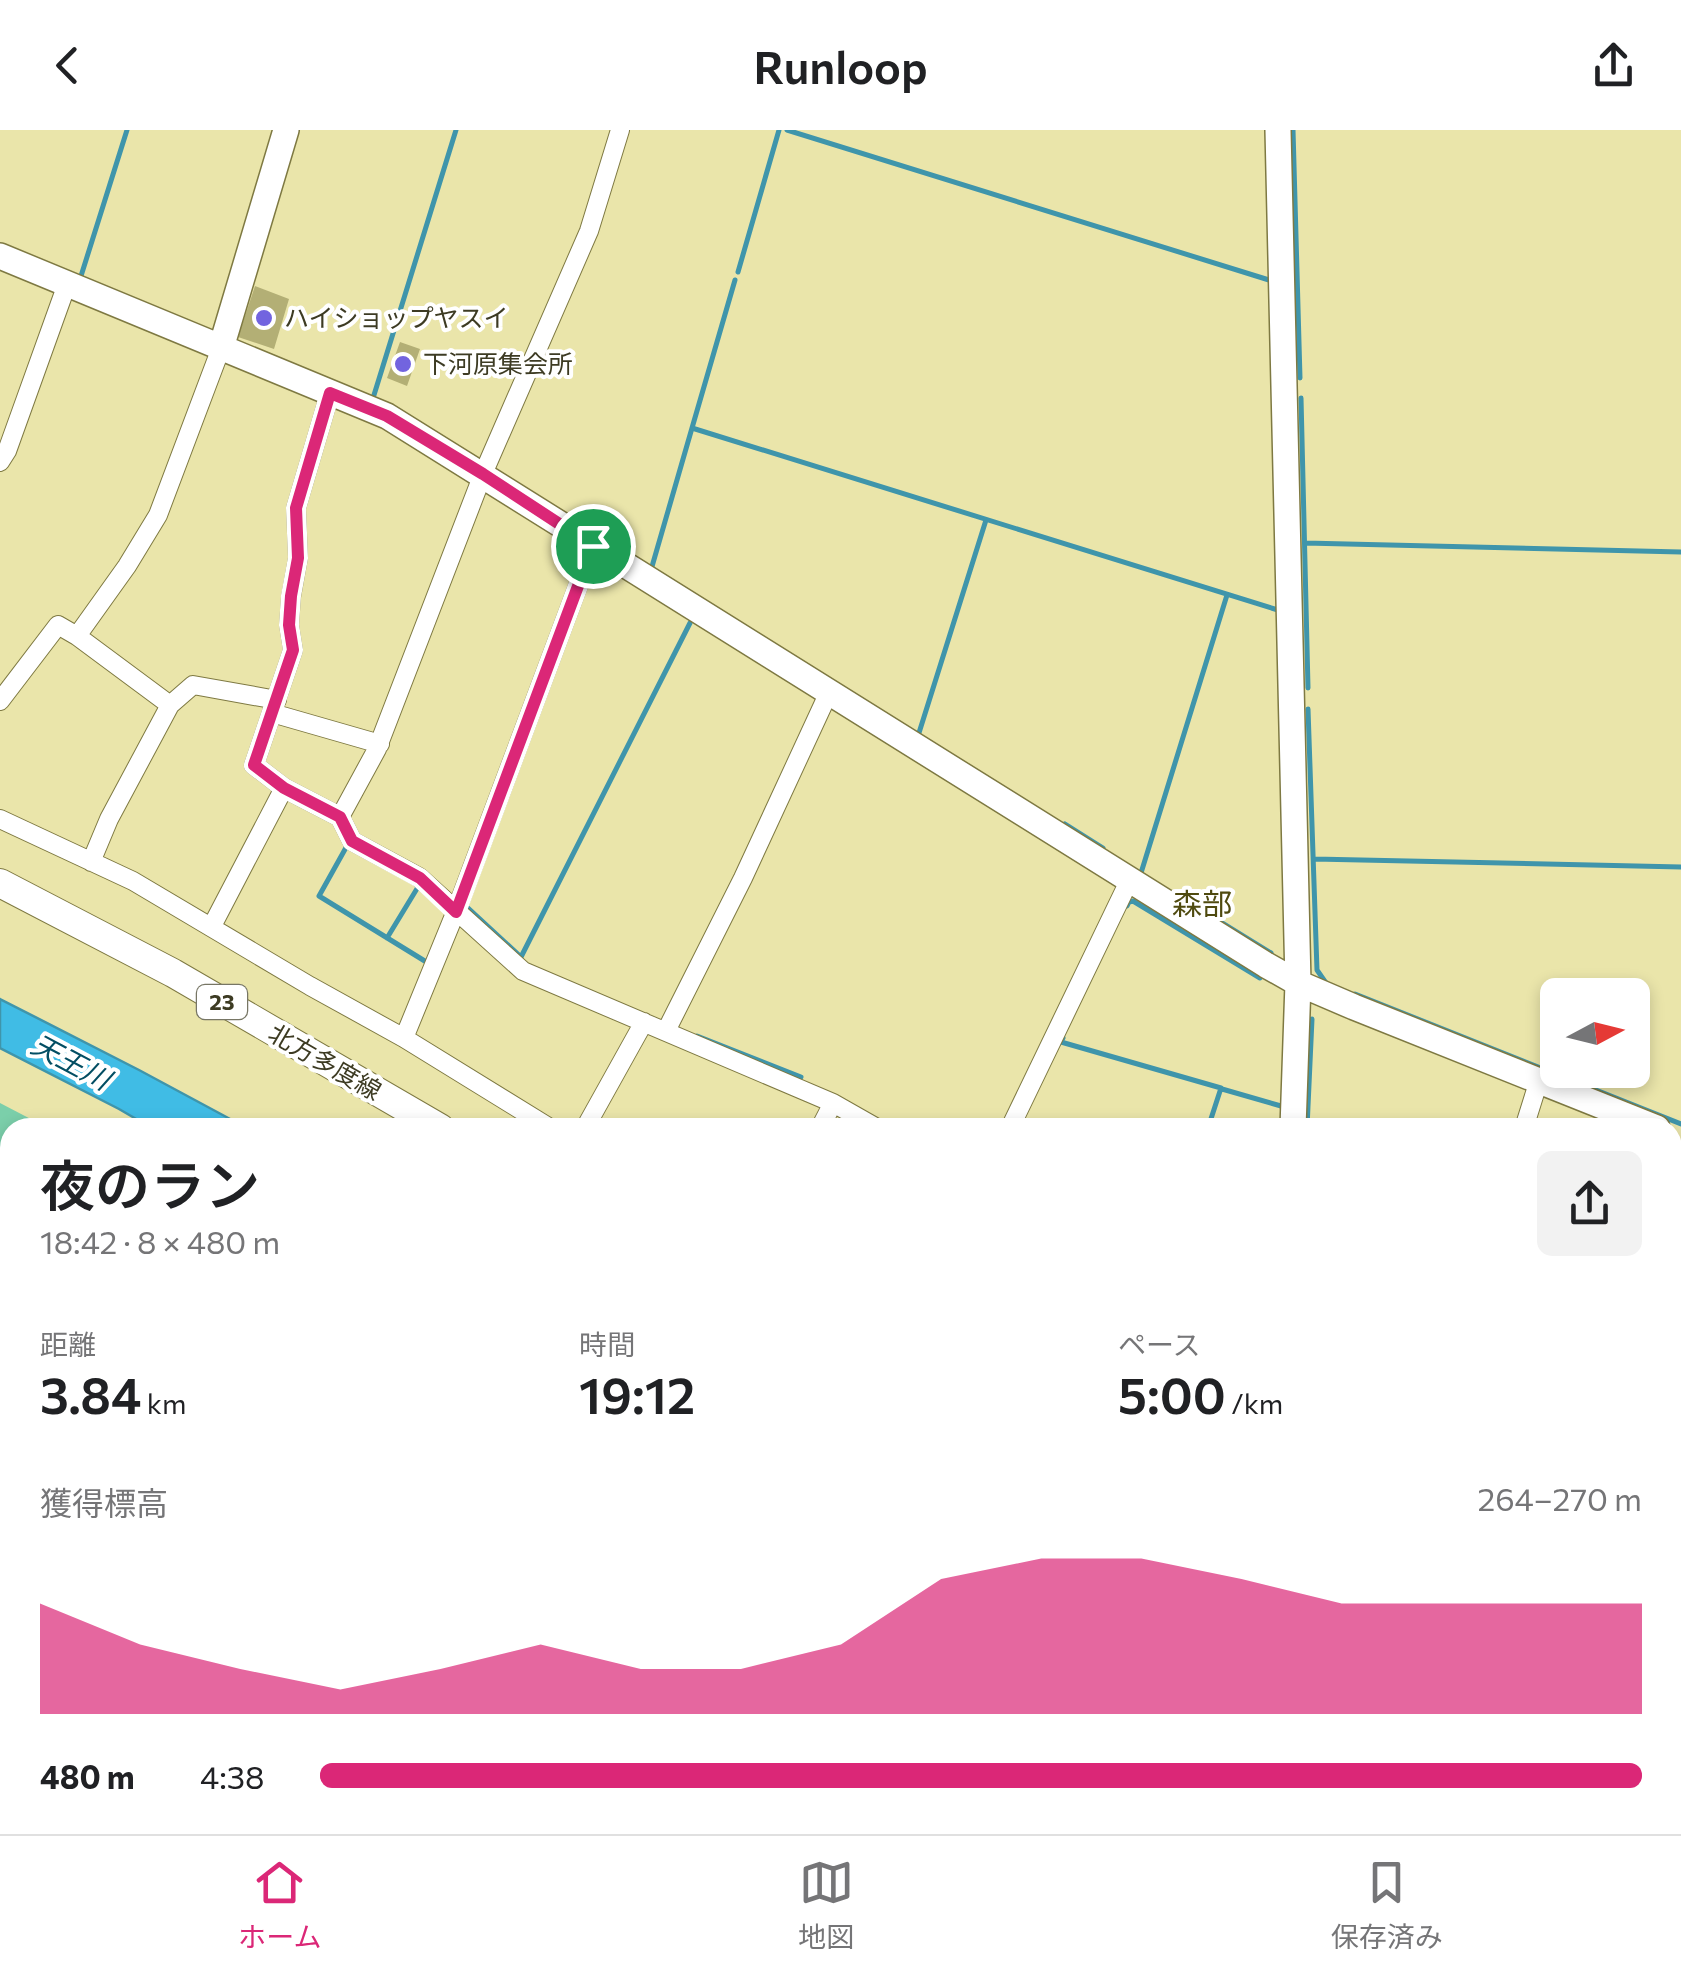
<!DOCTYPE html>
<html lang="ja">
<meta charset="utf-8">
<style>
:root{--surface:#fff;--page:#f2f2f2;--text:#202124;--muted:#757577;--line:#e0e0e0;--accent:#db2777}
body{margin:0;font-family:Commissioner,"Noto Sans JP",sans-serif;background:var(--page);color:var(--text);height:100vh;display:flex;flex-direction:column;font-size:38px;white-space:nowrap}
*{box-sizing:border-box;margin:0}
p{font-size:32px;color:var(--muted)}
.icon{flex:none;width:55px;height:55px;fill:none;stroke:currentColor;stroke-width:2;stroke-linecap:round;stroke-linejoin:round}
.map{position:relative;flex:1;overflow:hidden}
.drawer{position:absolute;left:0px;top:988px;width:1682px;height:718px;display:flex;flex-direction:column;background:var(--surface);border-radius:30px 30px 0 0;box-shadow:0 5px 15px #0003}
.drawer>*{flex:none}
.needle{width:65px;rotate:83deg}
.controls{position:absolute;left:1540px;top:848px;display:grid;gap:20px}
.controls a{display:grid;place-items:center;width:110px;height:110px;border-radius:15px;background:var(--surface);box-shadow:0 5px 15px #0003;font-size:50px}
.pin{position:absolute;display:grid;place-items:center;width:85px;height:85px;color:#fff;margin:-42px;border:5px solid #fff;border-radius:50%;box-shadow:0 2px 10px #0007}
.round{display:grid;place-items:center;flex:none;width:105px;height:105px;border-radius:15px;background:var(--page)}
.overview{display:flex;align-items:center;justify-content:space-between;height:170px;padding:0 40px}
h1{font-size:55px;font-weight:600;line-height:75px}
.stats{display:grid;grid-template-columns:repeat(3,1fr);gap:15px;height:170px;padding:10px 40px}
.stats div{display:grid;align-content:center}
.stats b{font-size:50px;font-weight:600}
.stats small{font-size:28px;font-weight:400}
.stats p{font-size:28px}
.chart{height:280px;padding:20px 40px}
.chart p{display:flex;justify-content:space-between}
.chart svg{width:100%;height:180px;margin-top:10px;fill:var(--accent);opacity:.7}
ul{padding:0 40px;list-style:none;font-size:32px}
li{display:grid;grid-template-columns:160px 120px 1fr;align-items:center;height:75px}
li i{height:25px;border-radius:12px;background:var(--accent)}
header{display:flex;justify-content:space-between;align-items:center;height:130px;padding:0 40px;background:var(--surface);font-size:45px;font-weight:600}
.dock{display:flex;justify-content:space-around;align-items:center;height:140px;border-top:2px solid var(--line);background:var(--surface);font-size:28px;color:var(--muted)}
.dock a{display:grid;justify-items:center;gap:5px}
.dock .active{color:var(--accent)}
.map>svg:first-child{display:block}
.green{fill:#7bcfaa}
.water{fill:#40bce5;stroke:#3f95ab;stroke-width:2.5}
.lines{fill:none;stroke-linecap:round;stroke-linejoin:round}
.stream{stroke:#3f95ab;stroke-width:5}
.building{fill:#b3af75}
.street-casing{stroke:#7e7942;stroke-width:20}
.secondary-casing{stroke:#7e7942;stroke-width:28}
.primary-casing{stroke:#7e7942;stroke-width:30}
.street{stroke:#fff;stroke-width:18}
.secondary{stroke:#fff;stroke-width:25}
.primary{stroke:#fff;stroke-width:28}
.route-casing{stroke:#fff;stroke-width:20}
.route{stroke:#db2777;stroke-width:12}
.poi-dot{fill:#7264df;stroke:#fff;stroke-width:4}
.labels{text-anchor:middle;stroke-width:8;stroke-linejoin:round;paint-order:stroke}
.shield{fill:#fff;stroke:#777665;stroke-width:2.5}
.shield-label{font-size:22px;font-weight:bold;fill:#3d3b23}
.poi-label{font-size:25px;fill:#3d3b23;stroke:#fff;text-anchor:start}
.street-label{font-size:25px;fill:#3d3b23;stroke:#fff}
.water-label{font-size:28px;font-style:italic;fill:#034e63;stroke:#fff}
.quarter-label{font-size:30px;fill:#4f4a0f;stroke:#fff}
</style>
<header><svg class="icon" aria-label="back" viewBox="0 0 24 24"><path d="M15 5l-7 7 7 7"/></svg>Runloop<svg class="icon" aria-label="share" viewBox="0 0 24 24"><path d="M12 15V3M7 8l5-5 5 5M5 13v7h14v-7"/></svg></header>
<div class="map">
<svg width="1681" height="1704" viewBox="0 0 1681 1704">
<rect width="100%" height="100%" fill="#eae5aa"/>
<!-- green -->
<path class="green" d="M0,973L46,997L10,998V1248L0,1268Z"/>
<!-- water -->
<path class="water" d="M0,869L139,940L245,997H150L119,979L0,918Z"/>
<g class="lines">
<!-- stream -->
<path class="stream" d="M787,0L1269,150
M1293,0L1300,248
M738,142L779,0
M81,146L127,0
M374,265L456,0
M1301,268L1308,558
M692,298L735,150
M1305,413L1681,422
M651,440L692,298L1278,480
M1308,579L1317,840L1326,853
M918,606L986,390
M1065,694L1103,718
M348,714L319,766L428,833
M1314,729L1681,737
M1141,743L1227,465
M1127,776L1129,772L1133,771L1260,848L1263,844
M468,778L521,827L690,493
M1214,788L1271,823
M387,808L418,757
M1355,864L1681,994
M697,906L801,947
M1063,908L1061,912L1221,958L1208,998
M1222,959L1281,976
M1307,998L1312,889
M1672,1150L1681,1153
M1672,1330L1681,1294"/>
</g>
<!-- building -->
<path class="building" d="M255,156L289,169L274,219L238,207Z
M400,212L420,219L407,256L387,248Z"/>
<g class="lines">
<defs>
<path id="street" d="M330,263L296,378L298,428L291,467L289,495L293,520L254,635L284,658L340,687L352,711L419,747L523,841L833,973L877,998
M0,332L7,321L67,154
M77,506L170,575
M0,571L58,495L77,506L127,436L158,385L221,218
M272,583L380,614
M340,687L377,619L483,344L589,101L620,0
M0,689L133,751L310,856L404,908L550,998
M91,732L109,689L170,575L193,555L277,570
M212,796L284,658
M666,901L743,748L829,562
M404,908L456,781L593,416
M585,998L644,892
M820,998L833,973
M1010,998L1130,749
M1524,998L1539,950
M1672,1296L1681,1260
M1672,1406L1681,1405
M1672,1491L1681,1493
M1672,1612L1681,1573
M1672,1642L1681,1644
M1495,1695L1512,1704
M1583,1704L1585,1695"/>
<path id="secondary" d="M1278,0L1298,853L1293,998
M0,126L387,286L1266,835L1298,853L1354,877L1657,998
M221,218L286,0"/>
<path id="primary" d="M0,753L173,843L440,998
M1389,1695L1402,1704"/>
</defs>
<!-- street casing -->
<use href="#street" class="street-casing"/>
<!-- secondary casing -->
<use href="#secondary" class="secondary-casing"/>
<!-- primary casing -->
<use href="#primary" class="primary-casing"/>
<!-- street -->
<use href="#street" class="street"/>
<!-- secondary -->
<use href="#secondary" class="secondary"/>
<!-- primary -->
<use href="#primary" class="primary"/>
</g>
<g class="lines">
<defs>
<path id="route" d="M330,263L387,286L483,344L593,416L456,782L420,748L352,711L340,687L284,658L254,635L293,520L289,495L291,466L298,428L296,378Z"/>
</defs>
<!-- route casing -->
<use href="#route" class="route-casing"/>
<!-- route -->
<use href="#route" class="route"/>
</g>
<!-- markers -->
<g class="poi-dot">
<circle cx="264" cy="188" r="10"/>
<circle cx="403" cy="234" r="10"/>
</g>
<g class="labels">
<!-- shield labels -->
<rect class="shield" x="197" y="855" width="50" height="34" rx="8"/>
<g class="shield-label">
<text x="222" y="880">23</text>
</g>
<!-- poi labels -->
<g class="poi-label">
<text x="284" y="197">ハイショップヤスイ</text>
<text x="423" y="243">下河原集会所</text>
</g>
<!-- street labels -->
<g class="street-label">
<text transform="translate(325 932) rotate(30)" y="9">北方多度線</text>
</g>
<!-- water labels -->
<g class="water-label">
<text transform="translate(71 932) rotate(28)" y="10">天王川</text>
</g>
<!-- quarter labels -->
<g class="quarter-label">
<text x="1202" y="785">森部</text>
</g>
</g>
</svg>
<div class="controls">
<a><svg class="needle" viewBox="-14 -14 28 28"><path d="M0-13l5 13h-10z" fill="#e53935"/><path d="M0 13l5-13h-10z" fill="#757577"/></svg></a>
</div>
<div class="pin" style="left:593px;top:416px;background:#1e9e55"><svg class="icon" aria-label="arrive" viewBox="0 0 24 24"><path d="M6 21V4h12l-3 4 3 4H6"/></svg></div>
<section class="drawer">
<div class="overview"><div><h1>夜のラン</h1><p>18:42 · 8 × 480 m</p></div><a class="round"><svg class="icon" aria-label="share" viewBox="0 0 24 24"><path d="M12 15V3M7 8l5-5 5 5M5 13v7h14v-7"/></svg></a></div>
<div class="stats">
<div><p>距離</p><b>3.84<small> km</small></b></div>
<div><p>時間</p><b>19:12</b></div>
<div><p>ペース</p><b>5:00<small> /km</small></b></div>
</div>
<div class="chart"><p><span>獲得標高</span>264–270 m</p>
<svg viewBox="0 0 160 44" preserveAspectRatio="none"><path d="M0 44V17L10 27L20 33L30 38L40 33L50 27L60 33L70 33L80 27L90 11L100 6L110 6L120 11L130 17L140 17L150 17L160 17V44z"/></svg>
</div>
<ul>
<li><b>480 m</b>4:38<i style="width:100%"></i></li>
</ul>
</section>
</div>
<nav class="dock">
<a class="active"><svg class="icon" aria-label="home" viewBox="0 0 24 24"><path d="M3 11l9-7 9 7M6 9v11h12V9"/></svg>ホーム</a>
<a><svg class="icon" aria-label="map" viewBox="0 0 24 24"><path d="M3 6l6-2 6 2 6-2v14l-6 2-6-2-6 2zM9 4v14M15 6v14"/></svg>地図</a>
<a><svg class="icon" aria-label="saved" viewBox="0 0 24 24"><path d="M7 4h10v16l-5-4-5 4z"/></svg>保存済み</a>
</nav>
